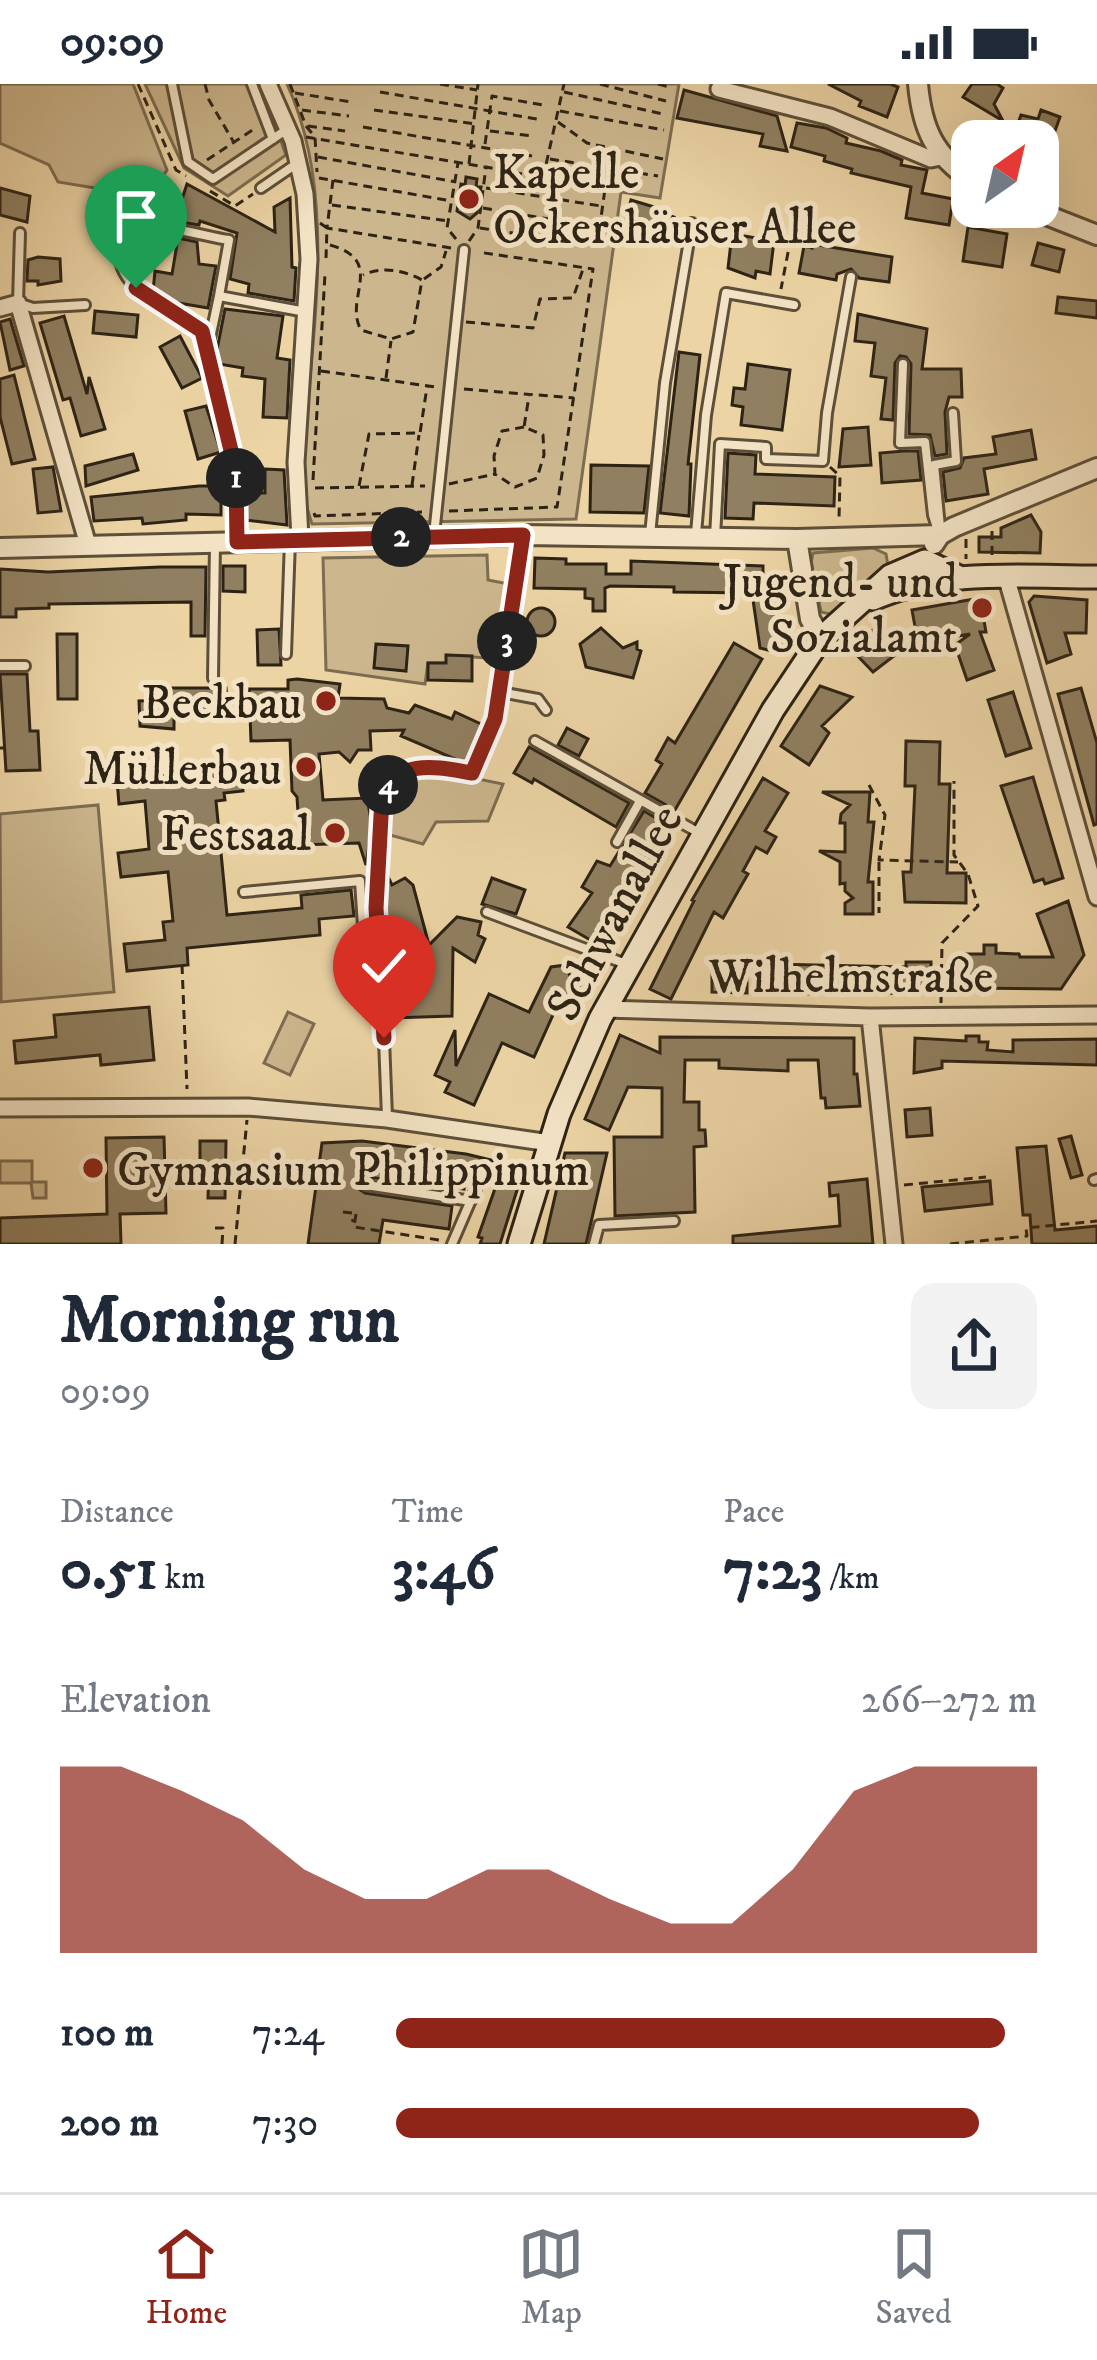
<!DOCTYPE html>
<meta charset="utf-8">
<style>
:root{--surface:#fff;--page:#f2f2f3;--text:#1f2937;--muted:#747a83;--line:#e0e1e3;--accent:#8f2418}
body{margin:0;font-family:"IM FELL DW Pica",serif;background:var(--page);color:var(--text);height:100vh;display:flex;flex-direction:column;font-size:45px;white-space:nowrap}
*{box-sizing:border-box;margin:0}
p{font-size:39px;color:var(--muted)}
.icon{flex:none;width:66px;height:66px;fill:none;stroke:currentColor;stroke-width:2;stroke-linecap:round;stroke-linejoin:round}
.map{position:relative;height:1160px;overflow:hidden}
.side{display:flex;flex-direction:column;background:var(--surface);flex:1}
.side>*{flex:none}
.needle{width:78px;rotate:34deg}
.fabs{position:absolute;left:951px;top:36px;display:grid;gap:24px}
.fabs a{display:grid;place-items:center;width:108px;height:108px;border-radius:24px;background:var(--surface);box-shadow:0 12px 48px #0002;font-size:60px}
.pin{position:absolute;display:grid;place-items:center;width:102px;height:102px;color:#fff;margin:-123px -51px;border-radius:50% 50% 50% 0;rotate:-45deg;box-shadow:0 0 12px #0007}
.pin .icon{rotate:45deg}
.km{position:absolute;width:60px;height:60px;margin:-30px;border-radius:50%;background:#222;color:#fff;font-size:33px;line-height:60px;text-align:center}
.round{display:grid;place-items:center;flex:none;width:126px;height:126px;border-radius:24px;background:var(--page)}
.summary{display:flex;align-items:center;justify-content:space-between;height:204px;padding:0 60px}
h1{font-size:66px;font-weight:700;line-height:90px}
.stats{display:grid;grid-template-columns:repeat(3,1fr);gap:18px;height:204px;padding:12px 60px}
.stats div{display:grid;align-content:center}
.stats b{font-size:60px;font-weight:700}
.stats small{font-size:33px;font-weight:400}
.stats p{font-size:33px}
.chart{height:336px;padding:24px 60px}
.chart p{display:flex;justify-content:space-between}
.chart svg{width:100%;height:216px;margin-top:12px;fill:var(--accent);opacity:.7}
ul{padding:0 60px;list-style:none;font-size:39px}
li{display:grid;grid-template-columns:192px 144px 1fr;align-items:center;height:90px}
li i{height:30px;border-radius:15px;background:var(--accent)}
.status{display:flex;justify-content:space-between;align-items:center;height:84px;padding:0 60px;background:var(--surface);direction:ltr}
.status svg{height:33px;fill:currentColor}
.menu{display:flex;justify-content:space-around;align-items:center;height:168px;border-top:3px solid var(--line);background:var(--surface);font-size:33px;color:var(--muted)}
.menu a{display:grid;justify-items:center;gap:6px}
.menu .on{color:var(--accent)}
.map>svg:first-child{display:block}
.green{fill:#ccb68d;stroke:#7c6c51;stroke-width:3}
.building{fill:#907f60;stroke:#2d2315;stroke-width:3}
.lines{fill:none;stroke-linecap:round;stroke-linejoin:round}
.service-casing{stroke:#5d4f39;stroke-width:14}
.minor-casing{stroke:#5d4f39;stroke-width:21}
.tertiary-casing{stroke:#5d4f39;stroke-width:24}
.secondary-casing{stroke:#2d2315;stroke-width:27}
.path{stroke:#2d2315;stroke-width:3;stroke-dasharray:9 6;stroke-linecap:butt}
.service{stroke:#f3e3c4;stroke-width:8}
.minor{stroke:#f3e3c4;stroke-width:15}
.tertiary{stroke:#f3e3c4;stroke-width:18}
.secondary{stroke:#f3e3c4;stroke-width:21}
.route-casing{stroke:#fff;stroke-width:24}
.route{stroke:#8f2418;stroke-width:15}
.poi-dot{fill:#8f2418;stroke:#f3e3c4;stroke-width:4.5}
.labels{text-anchor:middle;stroke-width:10;stroke-linejoin:round;paint-order:stroke}
.poi-label{font-size:48px;fill:#2d2315;stroke:#f3e3c4;text-anchor:end}
.street-label{font-size:48px;fill:#2d2315;stroke:#f3e3c4}
</style>
<div class="status"><b>09:09</b><svg viewBox="0 0 49 12"><path d="M0 12V9h3v3zM5 12V6h3v6zM10 12V3h3v9zM15 12V0h3v12zM26 1h20v11H26zM47 4h2v5h-2z"/></svg></div>
<div class="map">
<svg width="1097" height="1160" viewBox="0 0 1097 1160">
<rect width="100%" height="100%" fill="#ecd4a5"/>
<filter id="stains"><feTurbulence type="fractalNoise" baseFrequency=".00167" numOctaves="4"/><feColorMatrix values="0 0 0 0 .2 0 0 0 0 .09 0 0 0 0 .02 0 0 0 .5 -.17"/></filter>
<radialGradient id="worn" r=".72"><stop offset=".6" stop-color="#630" stop-opacity="0"/><stop offset="1" stop-color="#630" stop-opacity=".3"/></radialGradient>
<!-- green -->
<path class="green" d="M0,0H133L167,86L157,101L107,106L58,98L49,81L0,59Z
M145,0H260L286,71L228,112L184,84Z
M287,0H679L660,114L621,108L576,435L312,440L302,408C305,275 344,125 287,0Z
M873,464L886,470L888,482L830,530L821,528L811,479L813,469Z
M487,471L488,496L509,500L499,575L447,571L446,579H428L425,600L326,586L323,474Z
M424,684L503,700L488,737L436,738L423,760L386,750L391,709Z
M98,721L114,908L1,918L0,730Z
M288,928L314,940L290,991L264,979Z
M0,1077H32V1098H46V1114H33L31,1099H0Z"/>
<!-- building -->
<path class="building" d="M828,0H890L898,3L887,33L859,22L861,17Z
M972,0H997L1003,4L994,20L1003,37L963,13Z
M684,6L777,32L787,67L760,62L763,50L677,34Z
M1041,26L1060,33L1040,89L1038,57L1013,53L1021,31L1038,35Z
M797,39L826,44L847,54L846,59L881,67L902,76L901,81L927,86L922,109L953,115L949,141L906,134L911,103L851,89L852,85L824,77L825,72L791,63Z
M466,93L477,95L476,103H481L477,129L470,135L457,127L461,100L465,101Z
M187,100L275,148L274,123L290,114L292,183L296,184L294,217L248,209L249,200L230,195L237,149L200,137L199,141L180,138L182,131L177,130Z
M0,104L30,112L27,138L0,131Z
M631,116L661,125L660,129L674,133L669,154L625,138Z
M968,143L1007,150L1002,183L963,177Z
M732,150L774,157L770,190L756,187L755,194L728,184Z
M178,154L197,158L199,180L216,182L208,224L167,217L153,207L155,187L172,190Z
M1038,159L1064,166L1059,188L1032,181Z
M812,160L892,173L889,198L859,194L851,185L837,190L836,196L799,189L804,162L812,164Z
M38,173L60,175L61,197L38,201V197H27L28,176Z
M1058,213L1097,217V234L1056,229Z
M225,225L283,232L277,274L290,276L287,334L263,333L265,295L242,292L243,284L219,280L216,271Z
M95,227L138,231L136,253L93,249Z
M858,230L927,245L922,285H961L962,313H949L945,328L947,370L935,372L930,351L909,350L911,280L906,273L900,272L895,279L893,336L881,335L886,294L871,292L875,259L855,257Z
M64,232L87,310L89,293L105,345L81,352L70,314L63,316L40,239Z
M10,235L24,282L10,286L0,238Z
M180,252L202,294L182,304L160,263Z
M679,268L700,271L688,380H691L689,432L660,429Z
M748,280L790,286L782,346L741,341L743,323L732,321L734,304L745,305Z
M14,291L35,375L12,380L0,333V295Z
M206,322L221,368L198,375L185,327Z
M868,343L871,381L839,383L843,345Z
M1031,346L1036,375L984,385L988,410L946,417L943,388L960,384L964,374L996,370L993,353Z
M904,367H918L921,396L882,399L880,369Z
M728,369L756,371L755,390L835,393L834,422L754,419L753,435L725,434Z
M133,370L138,386L86,402L85,382Z
M591,381L649,382L644,429L590,428Z
M53,383L61,427L38,429L33,385Z
M265,385L284,386L287,441L245,436L246,409H265Z
M199,402H221V431L186,430V436L143,440L142,434L94,437L91,413Z
M1031,431L1041,448L1040,469L979,468V453H1001V444Z
M535,474L566,475V480H606V490H631V477L763,482V518L780,517L783,561L779,569L760,564L752,509L674,508V503L610,502L605,504V527H593V515L585,514V505L534,504Z
M223,482H245V508L223,507Z
M160,483H206L205,552H191V518L49,520V524L16,525V533H0V485L48,488Z
M1034,512L1087,516L1086,549H1065L1071,570L1047,579L1029,518Z
M980,514L986,548H980L994,586L967,596L955,561L970,550L918,559L912,526Z
M527 538a14 14 0 1 1 28 0a14 14 0 1 1-28 0Z
M601,544L623,564L637,558V565L641,567L633,594L586,583L580,560Z
M875,544L899,568L873,588L852,566Z
M279,545L281,581H258L257,546Z
M57,550H77V615H58Z
M734,559L762,575L675,726L645,709L662,680L656,676L668,654L675,659Z
M376,560L408,562L406,587L374,584Z
M446,571L472,572V597L428,596V579H446Z
M0,590H27L30,647H38L40,686L6,687Z
M297,595L340,600L338,614L384,615L387,624L409,629L415,621L452,635L455,628L483,641L484,649L469,681L401,652L404,646L370,647L371,666H358L350,678L339,668L319,670L323,716L367,714L372,741L366,781L359,759L300,761L297,713L292,707L290,656L251,657L249,605H288V596Z
M820,602L852,613L822,642L829,649L809,681L781,662Z
M164,604H226L228,629L199,630V621L174,622V645L140,642L139,617L165,616Z
M1081,604L1097,659V740L1094,741L1058,610Z
M1013,608L1031,664L1006,672L988,616Z
M567,644L588,655L579,672L558,661Z
M906,657L940,658L939,700H950L947,789H966V819L905,818L903,788H911L915,702H905Z
M529,663L629,719L616,743L534,695L532,699L514,689Z
M241,684L243,707L224,709L225,716L216,717L227,831L302,824L301,811L351,806L354,832L319,835L320,851L187,864L188,881L127,887L124,860L165,856L163,838L173,837L168,788L121,793L118,769L149,765L145,717L119,720L117,696Z
M1033,693L1063,794L1045,800L1043,795L1034,798L1001,702Z
M763,694L788,709L765,747L776,753L767,769L756,763L743,787L748,790L741,802L723,834L714,828L671,915L650,905L694,817L692,816Z
M822,708H870L868,738H874L868,798H873V830H845V819L853,814L845,807V799L840,800V778L819,767L845,768V739H840L841,730L850,721Z
M644,727L668,741L599,861L568,843L592,809L582,803L597,777L610,782Z
M380,776L392,801L405,794L413,801L429,861L457,833L481,838L478,851L485,855L475,878L453,864L452,932L391,934L390,887L410,886L387,858L380,826Z
M492,794L525,806L516,830L482,820Z
M1068,817L1084,871L1061,905L964,904L961,870H984V861H996V869L1019,870L1020,873H1053L1037,830Z
M712,878L747,879V909L712,908Z
M906,878H931V909L771,910L772,880L906,883Z
M566,881L570,892L582,897L567,926L557,922L534,973L502,959L474,1021L445,1008L450,998L435,991L455,946L456,982L489,910L529,928L551,883Z
M149,923L154,976L101,981L100,971L16,979L14,957L56,953L54,931Z
M620,951L660,969V953L854,954V990H857L860,1022L826,1024L825,1014H821L818,976H788V987L719,984V976H685L684,1018H699V1046H705L706,1062L694,1063L695,1128L615,1132L614,1053H662V1004L628,1003L609,1046L585,1035Z
M966,952H979V958H988L987,966L1013,968V956L1097,955V981L942,977V984L914,989L915,954L966,957Z
M930,1024L932,1051L907,1053L905,1026Z
M1071,1052L1082,1091L1071,1094L1059,1055Z
M164,1053L166,1129L120,1130L121,1160H0V1134L107,1130L106,1054Z
M200,1057H226L225,1114H208L209,1080H200Z
M362,1057L466,1070L524,1084L500,1160H480L482,1154L478,1153L498,1096L489,1094L481,1085L473,1090L466,1089L464,1105L367,1093L359,1097V1105L365,1109L452,1122L449,1145L383,1136L379,1160H308L322,1059Z
M1046,1062L1055,1146L1097,1142V1160H1032L1030,1131H1023L1017,1064Z
M565,1069H607L586,1160H544Z
M867,1095L873,1160H733V1152L840,1142L838,1111L830,1112L829,1099Z
M990,1097L992,1120L925,1127L922,1103Z"/>
<g class="lines">
<defs>
<path id="service" d="M172,0L188,78L213,95L286,46
M252,0L273,55
M261,104L299,78
M20,149L18,219L33,224L85,221
M208,264L219,212
M903,280L900,359L925,358L933,431L939,450
M940,443L934,381L956,377L953,329
M696,450L706,331L726,209L794,221
M434,451L464,166
M650,451L665,299L692,139
M523,452L500,608L538,615L546,626
M715,453L720,360L766,363V375L823,377L827,329L851,193
M237,457L236,387L202,247C175,230 114,205 120,166C121,156 127,149 137,146C163,138 202,152 229,156L219,212L306,228
M286,570L290,456
M0,582H25
M213,594L215,460
M535,657L701,750
M617,758L640,717
M244,808L360,797L364,857L381,877L387,1033
M487,828L626,880
M1094,1096L1097,1095
M366,1101L471,1117
M452,1160L481,1093
M594,1160L599,1141L674,1137"/>
<path id="minor" d="M268,0L293,57L305,110L309,175L296,378L300,454
M719,5L830,33L931,75L941,73
M0,224L18,219L88,461
M1006,492L1097,813
M605,925L870,933L1097,931
M870,933L894,1160
M0,1024L248,1023L387,1035L550,1059"/>
<path id="tertiary" d="M918,0C922,44 934,72 972,96
M1026,123L1097,151
M797,455L810,535L821,554
M934,460L940,451L954,443L1097,384
M0,464L523,451L797,455L940,451"/>
<path id="secondary" d="M873,515C942,484 1024,493 1097,493
M519,1160L559,1030L600,935L773,626L821,554L890,492L925,477L961,494"/>
</defs>
<!-- service casing -->
<use href="#service" class="service-casing"/>
<!-- minor casing -->
<use href="#minor" class="minor-casing"/>
<!-- tertiary casing -->
<use href="#tertiary" class="tertiary-casing"/>
<!-- secondary casing -->
<use href="#secondary" class="secondary-casing"/>
<!-- path -->
<path class="path" d="M138,0L176,86L186,92
M205,0L209,16L233,57
M290,0L306,42L315,53L317,88
M440,0L477,6
M600,0L666,17
M658,0L669,3
M380,8L542,36
M564,8L663,30
M295,9L351,18
M302,26L349,32
M374,26L476,40
M560,27L664,46
M558,38L587,59L663,75
M308,42L345,47
M363,43L532,72
M490,47L533,52
M306,53L485,83
M485,60L492,12L543,21
M318,73L456,98
M550,75L658,92
M207,76L254,45
M469,80L478,0
M319,94L452,117
M333,96L327,144L451,164
M486,104L601,122
M210,107L235,122L253,110
M332,121L448,137
M483,124L597,143
M767,131L764,148L791,153L781,205
M320,139L327,144L326,174
M480,144L597,162L605,105L545,94
M456,155L447,144L458,79
M469,157L478,144L486,83L543,94L564,0
M330,161C387,177 343,214 361,246L391,255L413,248L422,196C404,186 381,182 363,191
M424,195L441,183L446,167
M466,238L533,244L540,215L573,214L583,185
M321,287L436,303
M386,294L391,257
M464,305L574,314
M524,343L502,347L494,372L495,390L515,403L537,394L544,371L543,351L524,343L529,312
M830,383L840,392L839,435
M313,396L325,190
M449,400L495,390
M412,401L419,351
M359,402L369,350L420,349L427,303
M315,404L425,402
M449,427L557,423L593,185L478,168
M314,429L315,432L422,428
M992,447V473
M966,455V475
M0,664H5
M869,701L885,731L879,776L958,778
M879,778V829
M379,857C375,816 363,707 406,686C426,676 452,686 472,689L498,617
M182,881L187,1005
M941,919L942,859L978,822L968,790L954,771V697
M904,1101L986,1093
M343,1128L352,1129L353,1138
M356,1130L354,1143L439,1156
M215,1144H223L222,1160
M235,1160L247,1036
M950,1160L1027,1152L1026,1144L1097,1137"/>
<!-- service -->
<use href="#service" class="service"/>
<!-- minor -->
<use href="#minor" class="minor"/>
<!-- tertiary -->
<use href="#tertiary" class="tertiary"/>
<!-- secondary -->
<use href="#secondary" class="secondary"/>
</g>
<g class="lines">
<defs>
<path id="route" d="M136,204L202,247L236,387L237,458L523,451L495,635L472,689C437,683 398,673 382,714L376,824L384,954"/>
</defs>
<!-- route casing -->
<use href="#route" class="route-casing"/>
<!-- route -->
<use href="#route" class="route"/>
</g>
<!-- markers -->
<g class="poi-dot">
<circle cx="469" cy="115" r="12"/>
<circle cx="982" cy="524" r="12"/>
<circle cx="326" cy="617" r="12"/>
<circle cx="306" cy="683" r="12"/>
<circle cx="335" cy="749" r="12"/>
<circle cx="93" cy="1084" r="12"/>
</g>
<g class="labels">
<!-- poi labels -->
<g class="poi-label">
<text x="493" y="104" text-anchor="start">Kapelle<tspan x="493" dy="55">Ockershäuser Allee</tspan></text>
<text x="958" y="513">Jugend- und<tspan x="958" dy="55">Sozialamt</tspan></text>
<text x="302" y="634">Beckbau</text>
<text x="282" y="700">Müllerbau</text>
<text x="311" y="766">Festsaal</text>
<text x="117" y="1101" text-anchor="start">Gymnasium Philippinum</text>
</g>
<!-- street labels -->
<g class="street-label">
<text transform="translate(613 828) rotate(-62)" y="17">Schwanallee</text>
<text x="851" y="908">Wilhelmstraße</text>
</g>
</g>
<rect width="100%" height="100%" filter="url(#stains)"/>
<rect width="100%" height="100%" fill="url(#worn)"/>
</svg>
<div class="fabs">
<a><svg class="needle" viewBox="-14 -14 28 28"><path d="M0-13l5 13h-10z" fill="#e53935"/><path d="M0 13l5-13h-10z" fill="#747a83"/></svg></a>
</div>
<div class="pin" style="left:136px;top:204px;background:#1e9e55"><svg class="icon" aria-label="arrive" viewBox="0 0 24 24"><path d="M6 21V4h12l-3 4 3 4H6"/></svg></div>
<div class="pin" style="left:384px;top:954px;background:#d93025"><svg class="icon" aria-label="check" viewBox="0 0 24 24"><path d="M5 12l5 5 9-10"/></svg></div>
<b class="km" style="left:236px;top:394px">1</b>
<b class="km" style="left:401px;top:453px">2</b>
<b class="km" style="left:507px;top:557px">3</b>
<b class="km" style="left:388px;top:701px">4</b>
</div>
<section class="side">
<div class="summary"><div><h1>Morning run</h1><p>09:09</p></div><a class="round"><svg class="icon" aria-label="share" viewBox="0 0 24 24"><path d="M12 15V3M7 8l5-5 5 5M5 13v7h14v-7"/></svg></a></div>
<div class="stats">
<div><p>Distance</p><b>0.51<small> km</small></b></div>
<div><p>Time</p><b>3:46</b></div>
<div><p>Pace</p><b>7:23<small> /km</small></b></div>
</div>
<div class="chart"><p><span>Elevation</span>266–272 m</p>
<svg viewBox="0 0 160 44" preserveAspectRatio="none"><path d="M0 44V6L10 6L20 11L30 17L40 27L50 33L60 33L70 27L80 27L90 33L100 38L110 38L120 27L130 11L140 6L150 6L160 6V44z"/></svg>
</div>
<ul>
<li><b>100 m</b>7:24<i style="width:95%"></i></li>
<li><b>200 m</b>7:30<i style="width:91%"></i></li>
</ul>
</section>
<nav class="menu">
<a class="on"><svg class="icon" aria-label="home" viewBox="0 0 24 24"><path d="M3 11l9-7 9 7M6 9v11h12V9"/></svg>Home</a>
<a><svg class="icon" aria-label="map" viewBox="0 0 24 24"><path d="M3 6l6-2 6 2 6-2v14l-6 2-6-2-6 2zM9 4v14M15 6v14"/></svg>Map</a>
<a><svg class="icon" aria-label="saved" viewBox="0 0 24 24"><path d="M7 4h10v16l-5-4-5 4z"/></svg>Saved</a>
</nav>
